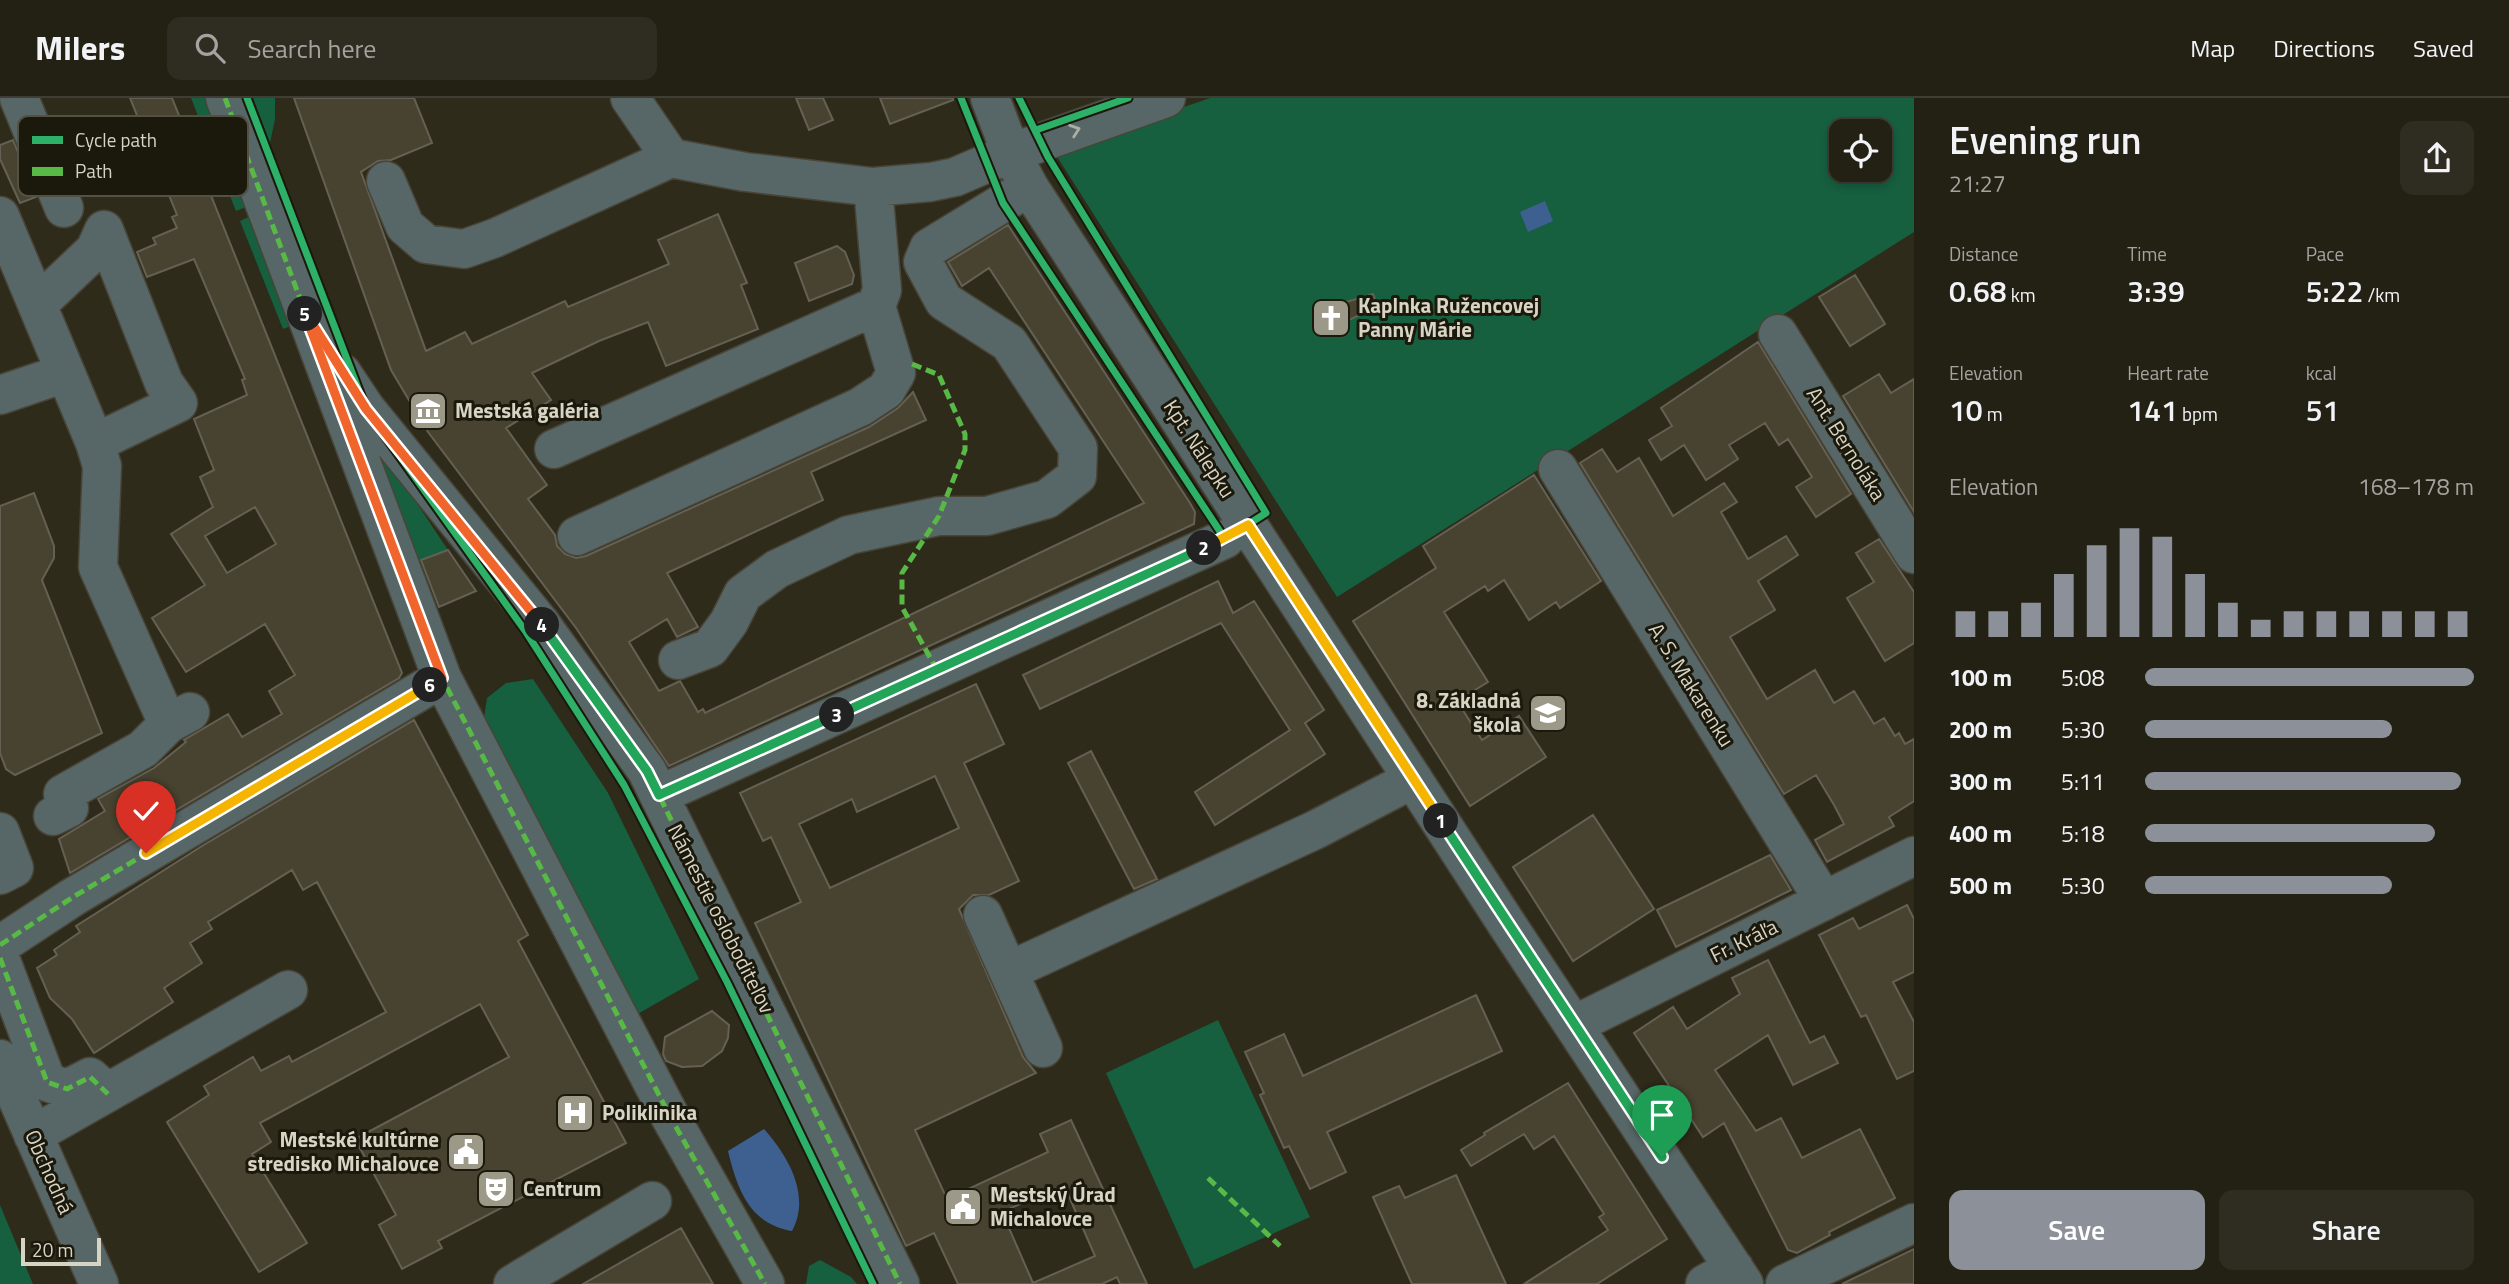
<!DOCTYPE html>
<meta charset="utf-8">
<style>
:root{--surface:#232014;--page:#2f2d22;--text:#f1f3f6;--muted:#a3a3a0;--line:#403e34;--accent:#8c9099}
body{margin:0;font-family:"Titillium Web",sans-serif;background:var(--page);color:var(--text);height:100vh;display:flex;flex-direction:column;font-size:26px;white-space:nowrap}
*{box-sizing:border-box;margin:0}
p{font-size:23px;color:var(--muted)}
.icon{flex:none;width:38px;height:38px;fill:none;stroke:currentColor;stroke-width:2;stroke-linecap:round;stroke-linejoin:round}
.map{position:relative;flex:1;overflow:hidden}
.drawer{display:flex;flex-direction:column;background:var(--surface);width:595px}
.drawer>*{flex:none}
.fabs{position:absolute;left:1829px;top:21px;display:grid;gap:14px}
.fabs a{display:grid;place-items:center;width:63px;height:63px;border-radius:14px;background:var(--surface);box-shadow:0 4px 10px #0003,0 0 0 2px var(--line);font-size:35px}
.scale{position:absolute;left:21px;bottom:18px;width:80px;box-sizing:border-box;padding-left:7px;border:4px solid #d8d4c4;border-top:0;font-size:19px;line-height:24px;white-space:nowrap;color:#d8d4c4;-webkit-text-stroke:5px #1b180c;paint-order:stroke}
.pin{position:absolute;display:grid;place-items:center;width:60px;height:60px;color:#fff;margin:-72px -30px;border-radius:50% 50% 50% 0;rotate:-45deg;box-shadow:0 0 7px #0007}
.pin .icon{rotate:45deg}
.km{position:absolute;width:35px;height:35px;margin:-18px;border-radius:50%;background:#222;color:#fff;font-size:19px;line-height:35px;text-align:center}
.round{display:grid;place-items:center;flex:none;width:74px;height:74px;border-radius:14px;background:var(--page)}
.overview{display:flex;align-items:center;justify-content:space-between;height:119px;padding:0 35px}
h1{font-size:38px;font-weight:600;line-height:52px}
.stats{display:grid;grid-template-columns:repeat(3,1fr);gap:10px;height:119px;padding:7px 35px}
.stats div{display:grid;align-content:center}
.stats b{font-size:30px;font-weight:600}
.stats small{font-size:19px;font-weight:400}
.stats p{font-size:19px}
.chart{height:196px;padding:14px 35px}
.chart p{display:flex;justify-content:space-between}
.chart svg{width:100%;height:126px;margin-top:7px;stroke:var(--accent);stroke-width:6}
.button{display:flex;gap:14px;margin-top:auto;padding:14px 35px}
.button a{flex:1;height:80px;border-radius:14px;background:var(--accent);color:#fff;font-size:28px;font-weight:600;line-height:80px;text-align:center}
.button a+a{background:var(--page);color:var(--text)}
ul{padding:0 35px;list-style:none;font-size:23px}
li{display:grid;grid-template-columns:112px 84px 1fr;align-items:center;height:52px}
li i{height:18px;border-radius:9px;background:var(--accent)}
header{display:flex;align-items:center;gap:42px;box-sizing:border-box;height:98px;padding:0 35px;background:var(--surface);border-bottom:2px solid var(--line)}
header strong{font-size:33px}
nav{display:flex;gap:38px;margin-inline-start:auto;font-size:24px}
.search{width:490px;height:63px;background:var(--page);display:flex;align-items:center;gap:18px;box-sizing:border-box;padding:0 24px;border-radius:14px;color:var(--muted);font-size:26px}
main{display:flex;flex:1;min-height:0}
.map>svg:first-child{display:block}
.green{fill:#165f3f;fill-rule:evenodd}
.water{fill:#3e6091}
.building{fill:#484330;stroke:#646154;stroke-width:2;fill-rule:evenodd}
.lines{fill:none;stroke-linecap:round;stroke-linejoin:round}
.minor-casing{stroke:#484538;stroke-width:41}
.minor{stroke:#576666;stroke-width:38}
.quiet{stroke:#58b947;stroke-width:5;stroke-dasharray:10 5;stroke-linecap:butt}
.cycleway-casing{stroke:#1b180c;stroke-width:11}
.cycleway{stroke:#2db169;stroke-width:7}
.oneway{stroke:#abaea3}
.split-1-casing{stroke:#fff;stroke-width:14}
.split-2-casing{stroke:#fff;stroke-width:14}
.split-3-casing{stroke:#fff;stroke-width:14}
.split-4-casing{stroke:#fff;stroke-width:14}
.split-5-casing{stroke:#fff;stroke-width:14}
.split-6-casing{stroke:#fff;stroke-width:14}
.split-7-casing{stroke:#fff;stroke-width:14}
.split-1{stroke:#22a559;stroke-width:9}
.split-2{stroke:#f5b400;stroke-width:9}
.split-3{stroke:#22a559;stroke-width:9}
.split-4{stroke:#22a559;stroke-width:9}
.split-5{stroke:#f0652b;stroke-width:9}
.split-6{stroke:#f0652b;stroke-width:9}
.split-7{stroke:#f5b400;stroke-width:9}
.labels{text-anchor:middle;stroke-width:6;stroke-linejoin:round;paint-order:stroke}
.poi-label{font-size:21px;font-weight:bold;fill:#d8d4c4;stroke:#1b180c;text-anchor:start}
.street-label{font-size:21px;fill:#d8d4c4;stroke:#1b180c}
.key{fill:#1b180c;stroke:#545043;stroke-width:2}
.key-label{font-size:19px;fill:#d8d4c4}
</style>
<header>
<strong>Milers</strong>
<div class="search"><svg class="icon" aria-label="search" viewBox="0 0 24 24"><circle cx="10" cy="10" r="6"/><path d="M15 15l6 6"/></svg>Search here</div>
<nav><a>Map</a><a>Directions</a><a>Saved</a></nav>
</header>
<main>
<div class="map">
<svg width="1914" height="1186" viewBox="0 0 1914 1186">
<rect width="100%" height="100%" fill="#2f2b1b"/>
<!-- green -->
<path class="green" d="M191,0H211L228,45L211,51Z
M253,0H275V21L270,45Z
M1210,0H1914V134L1337,499L1054,54ZM1841,33H1880V72H1841Z
M232,54L251,107L236,113L215,60Z
M255,116L296,226L283,231L240,123Z
M386,359L448,452L417,464L378,362Z
M533,581L608,695L699,881L634,918L484,620L487,600L506,585Z
M1218,922L1310,1119L1194,1171L1106,975Z
M0,1107L33,1186H0Z
M820,1162L851,1179L857,1186H806L809,1168Z"/>
<!-- water -->
<path class="water" d="M1545,103L1553,123L1528,134L1520,114Z
M764,1031C789,1059 811,1098 792,1133C749,1126 737,1090 728,1053Z"/>
<!-- building -->
<path class="building" d="M130,0H172L402,575L399,580L70,775L59,741L105,713L98,701L154,670L186,644L184,642L228,616L242,639L282,616L269,593L295,577L265,526L186,574L152,520L205,487L171,436L213,409L200,379L214,372L194,321L247,297L242,282L245,281L194,161L147,179L137,154L156,146L153,140L177,130L172,119L177,117ZM255,409L276,446L227,475L205,438Z
M294,0H414L432,45L391,62L378,63L361,74L426,253L465,234L472,246L565,203L568,209L669,166L658,142L718,116L747,185L741,187L758,231L666,268L648,224L599,243L532,275L551,302L506,330L547,387L528,401L555,437L557,448L565,456L576,460L586,458L869,329L898,310L913,294L926,322L811,374L823,402L667,475L698,529L677,539L667,521L629,544L659,593L680,583L698,614L703,611L705,615L1144,405L989,170L962,188L948,164L1008,127L1190,405L1195,414L1194,426L669,668L576,530L428,334L391,272Z
M796,0H823L833,22L809,32Z
M880,0H953V2L890,26Z
M13,42L36,99L20,105L0,61V47Z
M837,148L845,154L854,177L852,186L809,203L795,165Z
M1855,177L1885,226L1850,248L1819,199Z
M1373,196L1378,209L1322,234L1313,214Z
M1758,244L1851,396L1816,419L1796,389L1812,379L1788,341L1779,347L1765,325L1729,347L1738,361L1706,382L1684,347L1661,362L1649,342L1672,328L1661,310Z
M1879,276L1891,295L1914,281V414L1843,298Z
M1602,351L1617,374L1639,360L1673,418L1724,385L1737,404L1721,414L1748,461L1786,438L1798,457L1758,483L1775,512L1730,539L1767,601L1815,572L1834,605L1854,593L1874,626L1884,620L1895,638L1899,635L1905,646L1914,641V703L1889,719L1894,728L1827,764L1815,742L1844,726L1834,707L1816,677L1784,696L1580,365Z
M1534,377L1601,483L1560,510L1556,504L1529,522L1504,482L1488,493L1485,488L1444,514L1488,584L1457,603L1482,642L1519,618L1546,659L1470,708L1353,523L1436,470L1423,448Z
M34,395L54,448V460L42,482L102,635L15,677L6,671L0,655V408Z
M1879,441L1914,494V545L1885,563L1847,500L1874,484L1856,455Z
M448,452L476,493L439,509L421,462Z
M1218,483L1233,515L1254,503L1324,612L1305,625L1325,656L1215,727L1195,694L1290,632L1221,525L1040,611L1023,577Z
M976,586L1004,646L964,665L1019,783L989,797H973L959,811L1023,959L1036,975L915,1032L947,1101L1048,1054L1040,1036L1071,1022L1147,1186H1120L1117,1179L1102,1186H958L934,1135L906,1148L755,825L801,804L771,739L763,743L740,695ZM935,678L959,730L830,790L799,726L852,701L857,714ZM1064,1087L1095,1158L1033,1185L1002,1114Z
M414,622L528,837L518,843L626,1045L438,1143L442,1150L402,1171L379,1127L396,1117L355,1041L509,959L480,906L260,1025L271,1044L252,1056L307,1145L259,1174L167,1024L209,997L204,988L253,959L261,973L289,958L292,964L386,914L317,784L303,792L292,772L208,824L212,831L190,845L202,865L164,890L173,904L94,955L72,921L50,900L37,870L57,857L54,852L80,834L76,828L202,748Z
M1091,653L1157,781L1134,791L1068,665Z
M1593,717L1654,811L1573,863L1513,769Z
M1770,757L1791,792L1676,849L1657,812Z
M1907,807L1914,821V874L1893,884L1914,924V973L1897,981L1866,917L1861,919L1819,837L1853,820L1859,831Z
M1768,862L1810,945L1824,938L1838,965L1793,987L1768,937L1715,972L1756,1033L1781,1020L1802,1060L1860,1031L1895,1100L1829,1134L1830,1137L1797,1155L1788,1152L1724,1025L1703,1039L1634,935L1673,909L1687,931L1740,896L1732,880Z
M1476,897L1502,953L1327,1034L1346,1074L1310,1091L1289,1048L1284,1050L1260,997L1264,995L1245,954L1284,936L1303,978Z
M712,913L729,927L728,940L722,953L702,968L682,969L666,963L663,956L665,939Z
M1568,985L1667,1141L1597,1186H1524L1608,1132L1599,1119L1604,1116L1554,1038L1534,1051L1524,1036L1471,1068L1461,1052L1485,1037L1484,1035Z
M1456,1077L1462,1090L1506,1186H1412L1373,1099L1399,1088L1405,1100Z
M681,1130L713,1186H583Z
M1914,1151V1186H1842Z"/>
<g class="lines">
<defs>
<path id="minor" d="M19,0L64,110
M225,0L442,580L672,1022L765,1186
M630,0L671,60L745,74L873,89L931,84L955,79L1011,55L1166,0
M990,0L1011,55L1029,89L1508,828L1744,1186
M386,83L405,128L426,146L464,151L495,140L671,60
M0,118L95,345L102,368L98,469L168,626
M37,207L95,152L104,132L164,285L178,305L95,345
M1778,236L1914,456
M342,275L366,311L541,526L647,673L900,1186
M0,297L65,275
M554,351L876,208L882,192L873,89
M1558,371L1824,803
M577,438L860,309L886,292L896,275L876,208
M678,562L710,550L729,524L743,496L777,471L849,437L939,418H987L1047,401L1077,378L1078,350L1009,245L944,203L923,164L929,150L1029,89
M659,697L1225,441
M53,718L69,710L63,696L143,651L168,626L190,614
M0,734L14,770L0,777
M983,817L1043,950
M0,847L73,799L442,580
M0,860L47,984L67,991L90,979L105,993
M1009,873L1315,732L1413,681
M1574,927L1914,758
M0,961L99,1186
M33,1037L288,892
M513,1186L652,1103
M1705,1186L1734,1170
M1785,1186L1914,1125"/>
</defs>
<!-- minor casing -->
<use href="#minor" class="minor-casing"/>
<!-- minor -->
<use href="#minor" class="minor"/>
<!-- quiet -->
<path class="quiet" d="M225,0L442,580L672,1022L765,1186
M318,235L349,285
M912,266L939,277L965,336V352L939,418L902,475V509L937,572
M466,434L541,526L647,673L900,1186
M0,847L73,799L442,580
M0,860L47,984L67,991L90,979L108,996
M1208,1080L1280,1148"/>
<defs>
<path id="cycleway" d="M247,0L366,311L526,534L624,687L727,884L873,1186
M961,0L1003,105L1225,441
M1036,32L1128,0
M659,697L1225,441L1266,415L1048,59L1019,0"/>
</defs>
<!-- cycleway casing -->
<use href="#cycleway" class="cycleway-casing"/>
<!-- cycleway -->
<use href="#cycleway" class="cycleway"/>
</g>
<!-- one-way arrows -->
<defs><path id="oneway-chevron" d="M-2-3.5L2.5 0L-2 3.5" fill="none" stroke-width="1.6" stroke-linecap="round" stroke-linejoin="round" transform="scale(1.75)"/></defs>
<use class="oneway" href="#oneway-chevron" transform="translate(1075 32) rotate(-19)"/>
<g class="lines">
<defs>
<path id="split-1" d="M1441,723L1662,1059"/>
<path id="split-2" d="M1204,450L1248,427L1441,723"/>
<path id="split-3" d="M837,617L1204,450"/>
<path id="split-4" d="M542,527L647,673L659,697L837,617"/>
<path id="split-5" d="M305,216L303,211L366,311L542,527"/>
<path id="split-6" d="M305,216L442,580L430,587"/>
<path id="split-7" d="M146,755L430,587"/>
</defs>
<!-- split-1 casing -->
<use href="#split-1" class="split-1-casing"/>
<!-- split-2 casing -->
<use href="#split-2" class="split-2-casing"/>
<!-- split-3 casing -->
<use href="#split-3" class="split-3-casing"/>
<!-- split-4 casing -->
<use href="#split-4" class="split-4-casing"/>
<!-- split-5 casing -->
<use href="#split-5" class="split-5-casing"/>
<!-- split-6 casing -->
<use href="#split-6" class="split-6-casing"/>
<!-- split-7 casing -->
<use href="#split-7" class="split-7-casing"/>
<!-- split-1 -->
<use href="#split-1" class="split-1"/>
<!-- split-2 -->
<use href="#split-2" class="split-2"/>
<!-- split-3 -->
<use href="#split-3" class="split-3"/>
<!-- split-4 -->
<use href="#split-4" class="split-4"/>
<!-- split-5 -->
<use href="#split-5" class="split-5"/>
<!-- split-6 -->
<use href="#split-6" class="split-6"/>
<!-- split-7 -->
<use href="#split-7" class="split-7"/>
</g>
<!-- icons -->
<defs>
<symbol id="church-square" viewBox="-11 -11 22 22"><rect x="-9" y="-9" width="18" height="18" rx="4" fill="#9d9989" stroke="#1b180c"/><path d="M-1.2-6h2.4v3.5h3.3v2.4h-3.3V6h-2.4V-.1h-3.3v-2.4h3.3Z" fill="#fff"/></symbol>
<symbol id="museum-square" viewBox="-11 -11 22 22"><rect x="-9" y="-9" width="18" height="18" rx="4" fill="#9d9989" stroke="#1b180c"/><path d="M0-6L6-3V-2H-6V-3ZM-5-1h2V3h-2ZM-1-1h2V3h-2ZM3-1h2V3H3ZM-6 4H6V6H-6Z" fill="#fff"/></symbol>
<symbol id="school-square" viewBox="-11 -11 22 22"><rect x="-9" y="-9" width="18" height="18" rx="4" fill="#9d9989" stroke="#1b180c"/><path d="M0-5L7-2L0 1L-7-2ZM-4 1L0 2.5L4 1V4Q0 6-4 4Z" fill="#fff"/></symbol>
<symbol id="hospital-square" viewBox="-11 -11 22 22"><rect x="-9" y="-9" width="18" height="18" rx="4" fill="#9d9989" stroke="#1b180c"/><path d="M-5-5h3v3.5h4V-5h3V5h-3V1.5h-4V5h-3Z" fill="#fff"/></symbol>
<symbol id="civic-square" viewBox="-11 -11 22 22"><rect x="-9" y="-9" width="18" height="18" rx="4" fill="#9d9989" stroke="#1b180c"/><path d="M-.6-6.5H3V-4.5H.6V-3L4-1V1h2V6H-6V1h2V-1L-.6-3ZM-1.2 2.5V6h2.4V2.5Z" fill="#fff"/></symbol>
<symbol id="theatre-square" viewBox="-11 -11 22 22"><rect x="-9" y="-9" width="18" height="18" rx="4" fill="#9d9989" stroke="#1b180c"/><path d="M-5-5.5Q0-4 5-5.5V0Q5 5 0 6Q-5 5-5 0ZM-3.3-2.5H-1v1.5H-3.3ZM1-2.5H3.3v1.5H1ZM-2.8 1Q0 5.5 2.8 1Z" fill="#fff"/></symbol>
</defs>
<g fill-rule="evenodd">
<use href="#church-square" x="1309" y="198" width="44" height="44"/>
<use href="#museum-square" x="406" y="291" width="44" height="44"/>
<use href="#school-square" x="1526" y="593" width="44" height="44"/>
<use href="#hospital-square" x="553" y="993" width="44" height="44"/>
<use href="#civic-square" x="444" y="1032" width="44" height="44"/>
<use href="#theatre-square" x="474" y="1069" width="44" height="44"/>
<use href="#civic-square" x="941" y="1087" width="44" height="44"/>
</g>
<g class="labels">
<!-- poi labels -->
<g class="poi-label">
<text x="1358" y="215">Kaplnka Ružencovej<tspan x="1358" dy="24">Panny Márie</tspan></text>
<text x="455" y="320">Mestská galéria</text>
<text x="1521" y="610" text-anchor="end">8. Základná<tspan x="1521" dy="24">škola</tspan></text>
<text x="602" y="1022">Poliklinika</text>
<text x="439" y="1049" text-anchor="end">Mestské kultúrne<tspan x="439" dy="24">stredisko Michalovce</tspan></text>
<text x="523" y="1098">Centrum</text>
<text x="990" y="1104">Mestský Úrad<tspan x="990" dy="24">Michalovce</tspan></text>
</g>
<!-- street labels -->
<g class="street-label">
<text transform="translate(1846 346) rotate(58)" y="7">Ant. Bernoláka</text>
<text transform="translate(1199 351) rotate(57)" y="7">Kpt. Nálepku</text>
<text transform="translate(1691 587) rotate(58)" y="7">A. S. Makarenku</text>
<text transform="translate(721 821) rotate(63)" y="7">Námestie osloboditeľov</text>
<text transform="translate(1744 843) rotate(-26)" y="7">Fr. Kráľa</text>
<text transform="translate(49 1074) rotate(66)" y="7">Obchodná</text>
</g>
</g>
<!-- legend -->
<rect x="18" y="18" width="230" height="80" rx="10" class="key"/>
<rect x="32" y="38" width="31" height="8" fill="#2db169"/>
<rect x="32" y="69" width="31" height="9" fill="#58b947"/>
<g class="key-label">
<text x="75" y="49">Cycle path</text>
<text x="75" y="80">Path</text>
</g>
</svg>
<div class="fabs">
<a><svg class="icon" aria-label="locate" viewBox="0 0 24 24"><circle cx="12" cy="12" r="6"/><path d="M12 2v4M12 18v4M2 12h4M18 12h4"/></svg></a>
</div>
<div class="scale">20 m</div>
<div class="pin" style="left:1662px;top:1059px;background:#1e9e55"><svg class="icon" aria-label="arrive" viewBox="0 0 24 24"><path d="M6 21V4h12l-3 4 3 4H6"/></svg></div>
<div class="pin" style="left:146px;top:755px;background:#d93025"><svg class="icon" aria-label="check" viewBox="0 0 24 24"><path d="M5 12l5 5 9-10"/></svg></div>
<b class="km" style="left:1441px;top:723px">1</b>
<b class="km" style="left:1204px;top:450px">2</b>
<b class="km" style="left:837px;top:617px">3</b>
<b class="km" style="left:542px;top:527px">4</b>
<b class="km" style="left:305px;top:216px">5</b>
<b class="km" style="left:430px;top:587px">6</b>
</div>
<section class="drawer">
<div class="overview"><div><h1>Evening run</h1><p>21:27</p></div><a class="round"><svg class="icon" aria-label="share" viewBox="0 0 24 24"><path d="M12 15V3M7 8l5-5 5 5M5 13v7h14v-7"/></svg></a></div>
<div class="stats">
<div><p>Distance</p><b>0.68<small> km</small></b></div>
<div><p>Time</p><b>3:39</b></div>
<div><p>Pace</p><b>5:22<small> /km</small></b></div>
</div>
<div class="stats">
<div><p>Elevation</p><b>10<small> m</small></b></div>
<div><p>Heart rate</p><b>141<small> bpm</small></b></div>
<div><p>kcal</p><b>51</b></div>
</div>
<div class="chart"><p><span>Elevation</span>168–178 m</p>
<svg viewBox="0 0 160 44" preserveAspectRatio="none"><path d="M5 44V35M15 44V35M25 44V32M35 44V22M45 44V12M55 44V6M65 44V9M75 44V22M85 44V32M95 44V38M105 44V35M115 44V35M125 44V35M135 44V35M145 44V35M155 44V35"/></svg>
</div>
<ul>
<li><b>100 m</b>5:08<i style="width:100%"></i></li>
<li><b>200 m</b>5:30<i style="width:75%"></i></li>
<li><b>300 m</b>5:11<i style="width:96%"></i></li>
<li><b>400 m</b>5:18<i style="width:88%"></i></li>
<li><b>500 m</b>5:30<i style="width:75%"></i></li>
</ul>
<div class="button"><a>Save</a><a>Share</a></div>
</section>
</main>
